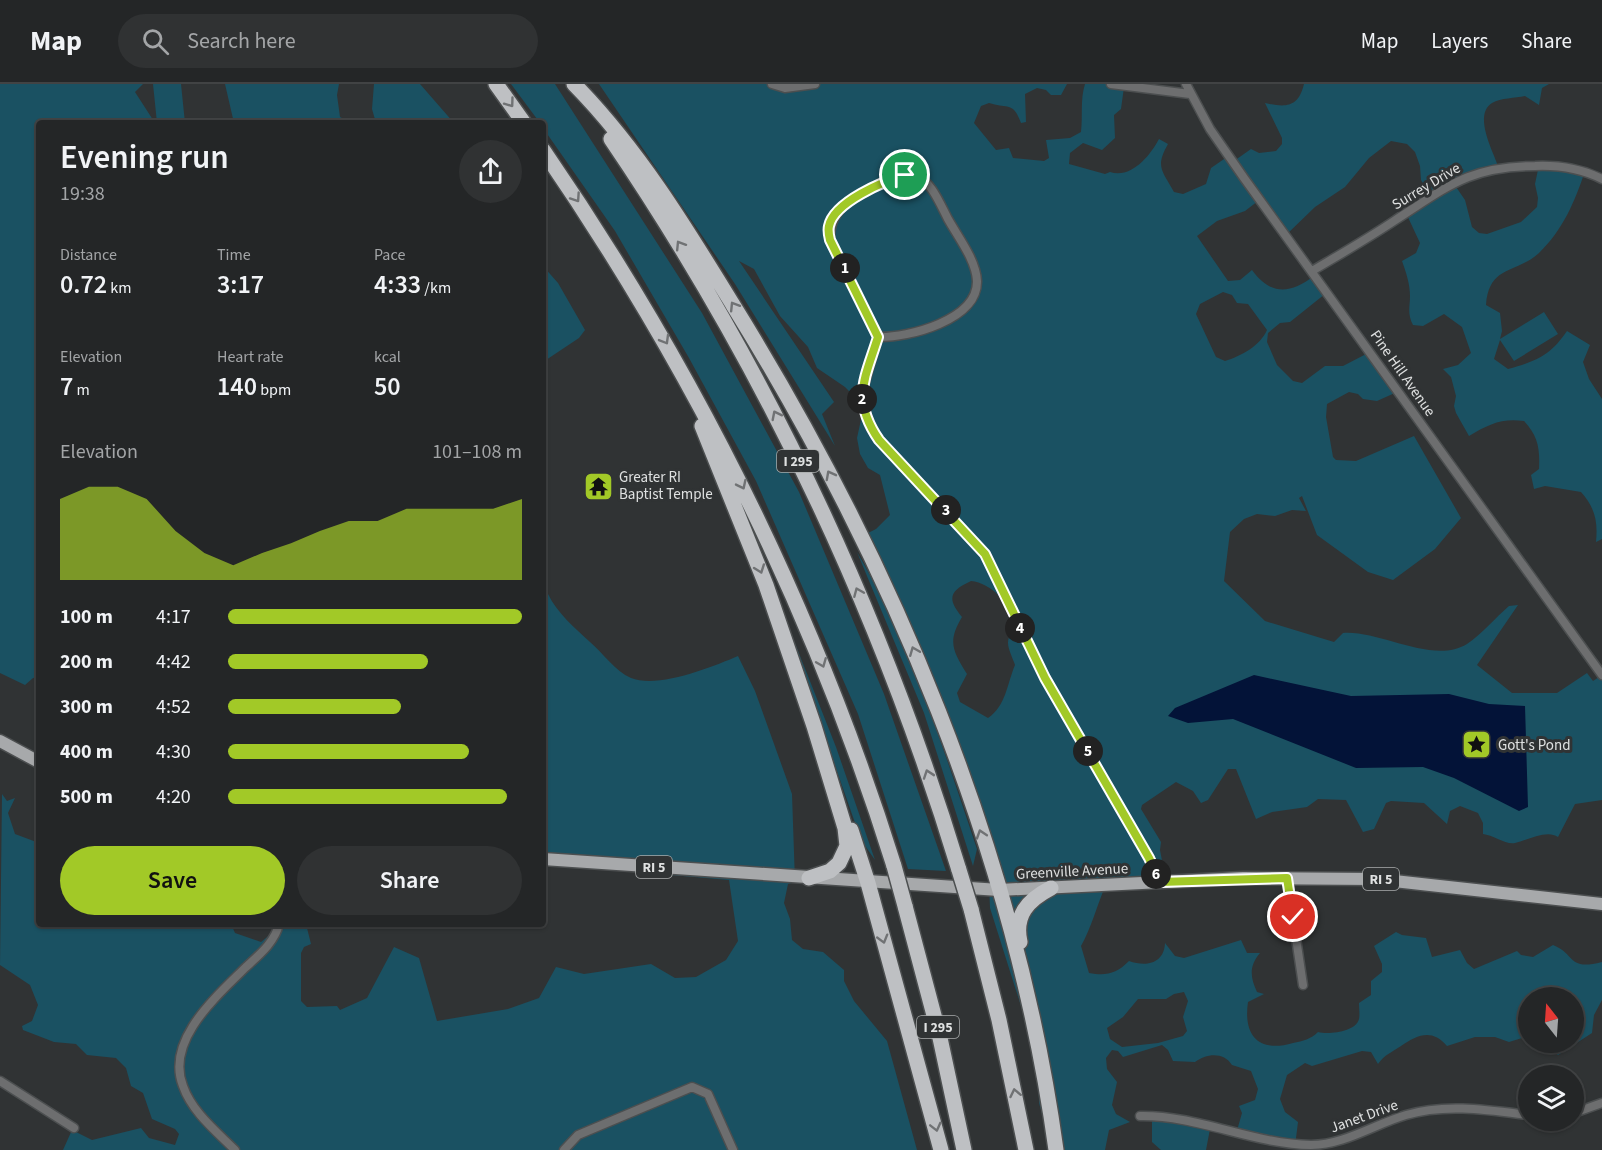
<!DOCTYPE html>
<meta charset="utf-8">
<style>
:root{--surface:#242627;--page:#303233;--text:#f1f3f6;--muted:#a3a5a7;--line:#414344;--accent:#a2c927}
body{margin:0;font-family:"Source Sans 3",sans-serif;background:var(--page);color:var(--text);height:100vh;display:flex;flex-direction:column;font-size:22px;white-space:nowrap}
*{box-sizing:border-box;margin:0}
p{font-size:20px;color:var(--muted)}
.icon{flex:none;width:33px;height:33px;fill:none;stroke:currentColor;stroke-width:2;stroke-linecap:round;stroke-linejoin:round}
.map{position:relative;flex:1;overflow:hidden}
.sheet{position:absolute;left:36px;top:36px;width:510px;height:807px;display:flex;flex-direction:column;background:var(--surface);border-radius:6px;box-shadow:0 2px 4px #0004,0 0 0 2px var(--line)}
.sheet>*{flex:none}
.needle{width:39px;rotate:343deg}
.buttons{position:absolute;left:1518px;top:903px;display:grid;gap:12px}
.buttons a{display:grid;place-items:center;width:66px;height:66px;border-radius:50%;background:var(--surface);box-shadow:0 2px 4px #0004,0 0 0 2px var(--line);font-size:30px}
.pin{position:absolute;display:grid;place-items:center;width:51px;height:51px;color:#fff;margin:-26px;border:3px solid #fff;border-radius:50%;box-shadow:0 2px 6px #0007}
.km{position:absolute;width:30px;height:30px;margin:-15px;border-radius:50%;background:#222;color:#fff;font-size:16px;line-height:30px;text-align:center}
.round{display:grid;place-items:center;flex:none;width:63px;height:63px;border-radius:32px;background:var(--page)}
.headline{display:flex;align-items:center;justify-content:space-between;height:102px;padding:0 24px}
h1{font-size:33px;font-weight:600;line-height:45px}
.figures{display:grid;grid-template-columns:repeat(3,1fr);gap:9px;height:102px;padding:6px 24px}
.figures div{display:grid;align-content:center}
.figures b{font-size:26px;font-weight:600}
.figures small{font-size:16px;font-weight:400}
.figures p{font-size:16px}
.chart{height:168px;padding:12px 24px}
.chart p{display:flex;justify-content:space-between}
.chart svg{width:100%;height:108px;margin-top:6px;fill:var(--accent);opacity:.7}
.cta{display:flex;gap:12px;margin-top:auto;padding:12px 24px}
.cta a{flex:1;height:69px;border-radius:36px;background:var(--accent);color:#111;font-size:24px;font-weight:600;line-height:69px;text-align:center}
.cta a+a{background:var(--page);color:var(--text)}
ul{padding:0 24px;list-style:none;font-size:20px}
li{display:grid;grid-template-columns:96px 72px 1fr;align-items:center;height:45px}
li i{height:15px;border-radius:8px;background:var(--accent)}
header{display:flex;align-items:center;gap:36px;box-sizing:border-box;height:84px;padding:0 30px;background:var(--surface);border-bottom:2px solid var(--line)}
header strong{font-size:28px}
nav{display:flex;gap:33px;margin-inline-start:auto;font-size:21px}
.search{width:420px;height:54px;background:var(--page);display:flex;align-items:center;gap:15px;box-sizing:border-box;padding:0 21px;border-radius:33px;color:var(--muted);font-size:22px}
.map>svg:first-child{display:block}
.green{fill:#1a5162;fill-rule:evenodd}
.water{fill:#031338}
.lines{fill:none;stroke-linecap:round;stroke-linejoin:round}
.minor-casing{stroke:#4c4f50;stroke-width:11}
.primary-casing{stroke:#4c4f50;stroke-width:15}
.motorway-casing{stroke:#4c4f50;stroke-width:18}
.minor{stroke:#6d6e6f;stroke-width:8}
.primary{stroke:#a7a9ab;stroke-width:12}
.motorway{stroke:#bec0c3;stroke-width:15}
.motorway-bridge-casing{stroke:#4c4f50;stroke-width:18;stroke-linecap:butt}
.motorway-bridge{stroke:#bec0c3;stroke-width:15}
.oneway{stroke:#707274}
.route-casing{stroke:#fff;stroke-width:12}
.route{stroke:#a2c927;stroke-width:8}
.labels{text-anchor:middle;stroke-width:6;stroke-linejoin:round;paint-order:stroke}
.shield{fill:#303334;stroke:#aaadad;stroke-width:1.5}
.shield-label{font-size:14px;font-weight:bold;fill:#dfe1e1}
.street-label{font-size:15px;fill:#dfe1e1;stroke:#303334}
.poi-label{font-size:15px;fill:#dfe1e1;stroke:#303334;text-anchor:start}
</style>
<header>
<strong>Map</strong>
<div class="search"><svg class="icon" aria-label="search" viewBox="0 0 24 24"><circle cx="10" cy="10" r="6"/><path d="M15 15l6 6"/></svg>Search here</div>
<nav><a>Map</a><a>Layers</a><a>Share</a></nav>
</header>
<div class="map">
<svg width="1602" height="1066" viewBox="0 0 1602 1066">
<rect width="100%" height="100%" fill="#303334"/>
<!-- green -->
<path class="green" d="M0,0H143L135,8L155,39H39V593L33,594L25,601L0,589Z
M153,0H181L185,39H157Z
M225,0H339L337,11L340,33L351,39H234Z
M374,0H420L454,39H376L372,25Z
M511,0H555L702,229L799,408L884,610L946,787L908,785L858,630L756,397L689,274L615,147L543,44V39H540Z
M599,0H1067L1061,11H1051L1046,6L1037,4L1025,10L1026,38L1021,39C1013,17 1008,25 989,19L981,22L974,39L996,66L1009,64L1013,74L1044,77L1049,74L1046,56L1070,54L1081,48C1083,31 1080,16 1085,0H1120L1124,3L1121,25L1114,31L1115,54L1102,66L1083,59L1070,69L1069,80L1105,90L1110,88C1131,95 1150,72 1159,55L1168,60C1155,83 1162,86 1174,108L1183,110L1206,100L1211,84L1227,73L1234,77L1251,65L1259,69L1276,67L1282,60V54L1265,19C1284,23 1298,25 1304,0H1549L1542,4L1539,21L1525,12C1515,14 1501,14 1492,19C1473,31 1493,67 1498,82L1454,100L1465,116L1472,143L1479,149L1487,150L1521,138L1537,123L1538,114L1535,100L1539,81L1585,87C1575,117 1563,146 1539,169C1516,190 1489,181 1486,221L1500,229L1502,247L1500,255L1544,228L1558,250L1514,277L1500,256L1494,275L1508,285C1536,277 1550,272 1567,247L1590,261L1583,278L1589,295L1602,315V455L1596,458C1598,437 1595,424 1581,408L1545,402L1534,405L1531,391L1539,385C1540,364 1538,352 1524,337C1502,334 1489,340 1469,352L1456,329L1454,322L1456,312L1451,293L1443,285L1458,281L1471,269L1462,243L1444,230L1423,242L1413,241C1407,229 1410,223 1410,212C1410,200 1406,188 1402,177L1416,169L1420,159L1406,129L1429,111L1421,96L1420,82L1415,68L1407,60L1391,57L1369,74L1345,103L1315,123L1286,151L1258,117L1245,127L1217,137L1197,152L1228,197L1240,196L1252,186C1271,212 1290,210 1314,192L1325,210L1290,238L1280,239L1268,249L1267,258L1277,281L1293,297L1302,299L1325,282H1343L1370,268L1397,308L1377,317L1363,315L1358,310L1349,308L1327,320L1326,333L1333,373L1336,376L1356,377L1414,352L1461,434L1435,465L1393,496L1368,488L1317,451L1302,412L1299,414L1306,427L1292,426L1275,432L1257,430L1244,435L1230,448L1224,497L1265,537L1334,558L1343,549C1380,546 1433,581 1467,560C1482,550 1495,534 1509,522L1518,521L1477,581L1512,609H1557L1587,589L1593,597L1599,593L1602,594V716L1575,720L1558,753C1547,745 1528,756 1515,759C1506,761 1493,751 1483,750V739L1478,729L1460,722L1450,727L1447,740L1424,719L1391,717L1386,719L1374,745L1363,748L1346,716L1318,715L1307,723L1272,728L1256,735L1236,685H1228L1208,716L1201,719L1193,707L1176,698L1142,721L1141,725L1161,758L1160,766L1167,803L1104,805C1096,825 1091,844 1081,862L1089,889C1106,892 1116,890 1129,877C1146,883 1164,880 1165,859L1175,872L1184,874L1241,856L1247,869H1260C1249,882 1250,893 1257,908L1264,910L1248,918C1243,952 1259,969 1293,959C1303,957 1311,955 1318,948C1328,951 1356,948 1359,935C1360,930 1359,924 1359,919L1371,911V897L1382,888V880L1374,862L1396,848L1402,851L1426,854L1432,873L1460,866L1467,879L1474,885L1517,867L1521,871L1533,873L1553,861C1576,870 1567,887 1602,878V916L1594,931L1592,949L1558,971L1544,959L1574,958V914H1528V952L1509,958L1495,953H1475L1447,962C1432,944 1417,951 1401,962C1391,969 1385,970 1378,980L1371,968L1362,967L1312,982L1305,979L1287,991L1280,1015L1285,1028L1298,1038L1295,1062L1236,1050L1242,1029L1239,1022L1255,1016L1258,1005L1251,987L1232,981C1224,968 1207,969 1195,978L1173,977L1168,966L1162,961L1123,973L1118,967L1112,966L1106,974L1107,985L1117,998L1112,1021L1116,1030L1130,1038L1109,1046L1105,1066H1049L1047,1047L1039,1019L1038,976L990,824L989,800L974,742L864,451L876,445L890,431L880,391L868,384L860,370L857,354L862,331L860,318L845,303L817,284L808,263L780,232L754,185L739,177L834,318L822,330L835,362L735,200ZM1223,208L1232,211L1237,219L1248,220L1267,246C1260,262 1241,272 1225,277L1216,273L1196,230L1200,220ZM971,497C991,499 1011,519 1012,541C1013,547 1008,552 1008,559C1008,565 1013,575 1015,581C1007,600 1006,622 988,634L960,618L957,609L967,590C953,567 947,558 962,533C947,515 949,507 971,497ZM1184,908L1188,917L1183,933L1187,947L1183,952L1158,959L1122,963L1110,955L1107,944L1123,933L1138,915H1166L1174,910Z
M543,182L558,199L585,246L579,254L543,278Z
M857,468C911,560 943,664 977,765L973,782L924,629Z
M772,501L836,663L875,776L861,756Z
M543,510H548C557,529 575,544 590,558C603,569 615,587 631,594C658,605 712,583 738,572L755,607L792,710L795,798L788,800L784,819L790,835L792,856L803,865L823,868L844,886V897L854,917L887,957L917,1066H63L72,1046L92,1056L141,1044L149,1054L175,1061L179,1050L175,1045L152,1035L143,1009L131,1002L126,984L116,974L87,971L76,960L54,958L23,946L22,942L32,937L38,921L30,901L0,881L2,710L7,717L15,714L8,729L15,750L39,759V840H231L235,849L261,858L283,840H306L311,860L304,863L301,869V917L307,923L337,922L340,926L367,914L394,863L419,874L437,937L508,925L539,914L556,883L584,890L651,880L675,894L696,893L726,876L738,857L729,796L543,780Z
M1167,1035L1210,1045L1206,1066H1161L1152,1058V1036Z"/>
<!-- water -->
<path class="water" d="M1254,591L1351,612L1449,610L1489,620L1525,622L1528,723L1519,727L1454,694L1423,683L1356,684L1233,635L1188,639L1168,632L1175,624Z"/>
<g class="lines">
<defs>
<path id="minor" d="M772,0L785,4L815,0
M1111,0L1190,10
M1186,0L1210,45L1244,94L1602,591
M1312,187C1339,171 1367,155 1394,137C1447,103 1469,82 1535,82C1558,81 1582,85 1602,95
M878,253C908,254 978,236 977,197C976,176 958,153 948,135C941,122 931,96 916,92C898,86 875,103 860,111C841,121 829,134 830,156L878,253L861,312L870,342L879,356L985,470L1045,594L1149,774L1159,798
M1287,794L1303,901
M0,997L74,1044
M1574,1029L1602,1019
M1140,1032C1198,1031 1252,1060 1311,1061C1344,1061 1375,1040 1406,1031C1445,1019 1489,1026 1528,1031
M235,1066C216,1047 192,1028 183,1002C165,956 217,912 246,883C259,871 275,858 279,840
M564,1066L578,1051L692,1003L708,1010L733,1066"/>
<path id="primary" d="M0,657L39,678
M543,775L999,806L1243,794L1376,795L1602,820"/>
<path id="motorway" d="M496,0L524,39
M574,0C638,65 686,144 733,221C891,476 1015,767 1056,1066
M611,55C763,279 880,526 959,786
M543,66C695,287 814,526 894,782
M702,342L766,501L814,642L845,744L847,762L839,779L830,787L809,794
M851,746L868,799L941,1066
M905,822L940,954L964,1066
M971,825L999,936L1026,1066
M1020,858C1014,831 1028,816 1051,804"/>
</defs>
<!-- minor casing -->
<use href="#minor" class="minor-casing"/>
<!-- primary casing -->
<use href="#primary" class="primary-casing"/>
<!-- motorway casing -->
<use href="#motorway" class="motorway-casing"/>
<!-- minor -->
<use href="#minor" class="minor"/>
<!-- primary -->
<use href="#primary" class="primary"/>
<!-- motorway -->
<use href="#motorway" class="motorway"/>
<defs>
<path id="motorway-bridge" d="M894,782L905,822
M959,786L971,825"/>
</defs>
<!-- motorway-bridge casing -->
<use href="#motorway-bridge" class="motorway-bridge-casing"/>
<!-- motorway-bridge -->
<use href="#motorway-bridge" class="motorway-bridge"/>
</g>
<!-- one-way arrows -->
<defs><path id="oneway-chevron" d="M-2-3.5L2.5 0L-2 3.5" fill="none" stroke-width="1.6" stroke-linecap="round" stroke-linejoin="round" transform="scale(1.5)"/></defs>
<g class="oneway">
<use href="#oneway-chevron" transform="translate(510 19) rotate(54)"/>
<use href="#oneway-chevron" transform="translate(576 114) rotate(56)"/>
<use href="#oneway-chevron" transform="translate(680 161) rotate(-122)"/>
<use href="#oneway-chevron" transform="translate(734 222) rotate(-122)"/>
<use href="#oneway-chevron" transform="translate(665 256) rotate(60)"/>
<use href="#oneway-chevron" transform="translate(776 331) rotate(-117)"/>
<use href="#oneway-chevron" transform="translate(830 391) rotate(-118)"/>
<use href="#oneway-chevron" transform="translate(742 401) rotate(64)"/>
<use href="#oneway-chevron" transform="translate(760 485) rotate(70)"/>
<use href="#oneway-chevron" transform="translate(858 508) rotate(-113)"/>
<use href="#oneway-chevron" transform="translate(914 567) rotate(-112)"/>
<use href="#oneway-chevron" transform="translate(822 579) rotate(68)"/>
<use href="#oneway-chevron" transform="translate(928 690) rotate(-109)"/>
<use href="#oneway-chevron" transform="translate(981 750) rotate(-108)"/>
<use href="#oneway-chevron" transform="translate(883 855) rotate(74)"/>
<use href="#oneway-chevron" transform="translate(1015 1009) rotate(-102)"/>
<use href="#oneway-chevron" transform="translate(936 1043) rotate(76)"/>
</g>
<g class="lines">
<defs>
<path id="route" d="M905,91C884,97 834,118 829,142C828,146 829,152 830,156L878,253C865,295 851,315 879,356L985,470L1045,594L1149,774L1160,798L1287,794L1293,833"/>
</defs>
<!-- route casing -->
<use href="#route" class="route-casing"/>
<!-- route -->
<use href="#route" class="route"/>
</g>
<!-- icons -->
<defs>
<symbol id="temple-square" viewBox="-11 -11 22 22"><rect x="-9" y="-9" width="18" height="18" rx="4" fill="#a2c927" stroke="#303334"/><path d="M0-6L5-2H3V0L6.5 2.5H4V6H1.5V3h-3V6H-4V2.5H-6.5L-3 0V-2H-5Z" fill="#111"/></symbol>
<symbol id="sight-square" viewBox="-11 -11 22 22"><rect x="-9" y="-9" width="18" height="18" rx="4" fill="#a2c927" stroke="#303334"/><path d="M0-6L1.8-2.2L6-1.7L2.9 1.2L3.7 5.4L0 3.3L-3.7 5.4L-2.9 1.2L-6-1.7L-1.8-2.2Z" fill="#111"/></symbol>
</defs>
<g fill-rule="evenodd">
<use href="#temple-square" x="582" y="386" width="33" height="33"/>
<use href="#sight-square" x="1460" y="644" width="33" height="33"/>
</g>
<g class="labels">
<!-- shield labels -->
<g class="shield">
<rect x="777" y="366" width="42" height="22" rx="4.5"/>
<rect x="636" y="772" width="36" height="22" rx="4.5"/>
<rect x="1363" y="784" width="36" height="22" rx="4.5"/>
<rect x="917" y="932" width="42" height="22" rx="4.5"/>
</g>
<g class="shield-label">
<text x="798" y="382">I 295</text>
<text x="654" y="788">RI 5</text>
<text x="1381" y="800">RI 5</text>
<text x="938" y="948">I 295</text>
</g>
<!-- street labels -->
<g class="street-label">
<text transform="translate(1426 102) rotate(-31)" y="5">Surrey Drive</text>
<text transform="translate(1403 289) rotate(55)" y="5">Pine Hill Avenue</text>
<text transform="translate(1072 787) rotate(-3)" y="5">Greenville Avenue</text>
<text transform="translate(1364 1032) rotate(-20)" y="5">Janet Drive</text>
</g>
<!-- poi labels -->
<g class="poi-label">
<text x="619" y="398">Greater RI<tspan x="619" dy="17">Baptist Temple</tspan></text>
<text x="1498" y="666">Gott's Pond</text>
</g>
</g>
</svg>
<div class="buttons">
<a><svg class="needle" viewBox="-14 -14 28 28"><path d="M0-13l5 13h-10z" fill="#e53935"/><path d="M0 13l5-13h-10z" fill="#a3a5a7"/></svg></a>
<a><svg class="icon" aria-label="layers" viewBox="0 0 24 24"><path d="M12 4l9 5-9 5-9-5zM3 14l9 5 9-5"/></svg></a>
</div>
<div class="pin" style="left:905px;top:91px;background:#1e9e55"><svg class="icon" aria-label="arrive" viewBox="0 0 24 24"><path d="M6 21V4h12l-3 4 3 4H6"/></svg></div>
<div class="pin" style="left:1293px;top:833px;background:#d93025"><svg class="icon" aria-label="check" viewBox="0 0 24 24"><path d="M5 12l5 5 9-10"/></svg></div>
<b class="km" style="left:845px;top:184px">1</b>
<b class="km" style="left:862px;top:315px">2</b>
<b class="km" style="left:946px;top:426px">3</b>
<b class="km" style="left:1020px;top:544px">4</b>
<b class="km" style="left:1088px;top:667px">5</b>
<b class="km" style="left:1156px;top:790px">6</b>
<section class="sheet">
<div class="headline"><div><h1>Evening run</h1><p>19:38</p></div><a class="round"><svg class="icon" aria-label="share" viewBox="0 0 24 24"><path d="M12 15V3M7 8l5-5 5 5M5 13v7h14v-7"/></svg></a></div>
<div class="figures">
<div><p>Distance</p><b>0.72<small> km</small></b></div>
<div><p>Time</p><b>3:17</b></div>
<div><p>Pace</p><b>4:33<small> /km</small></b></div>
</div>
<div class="figures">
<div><p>Elevation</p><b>7<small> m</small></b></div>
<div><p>Heart rate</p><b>140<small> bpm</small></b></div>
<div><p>kcal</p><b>50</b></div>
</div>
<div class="chart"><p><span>Elevation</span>101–108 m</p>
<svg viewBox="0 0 160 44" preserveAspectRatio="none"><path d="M0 44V11L10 6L20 6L30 11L40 24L50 33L60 38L70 33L80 29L90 24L100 20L110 20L120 15L130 15L140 15L150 15L160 11V44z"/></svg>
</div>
<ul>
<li><b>100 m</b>4:17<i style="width:100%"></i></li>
<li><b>200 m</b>4:42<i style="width:68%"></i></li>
<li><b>300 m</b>4:52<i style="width:59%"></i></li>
<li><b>400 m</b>4:30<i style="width:82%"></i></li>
<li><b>500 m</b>4:20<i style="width:95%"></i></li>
</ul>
<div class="cta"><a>Save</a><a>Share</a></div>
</section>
</div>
